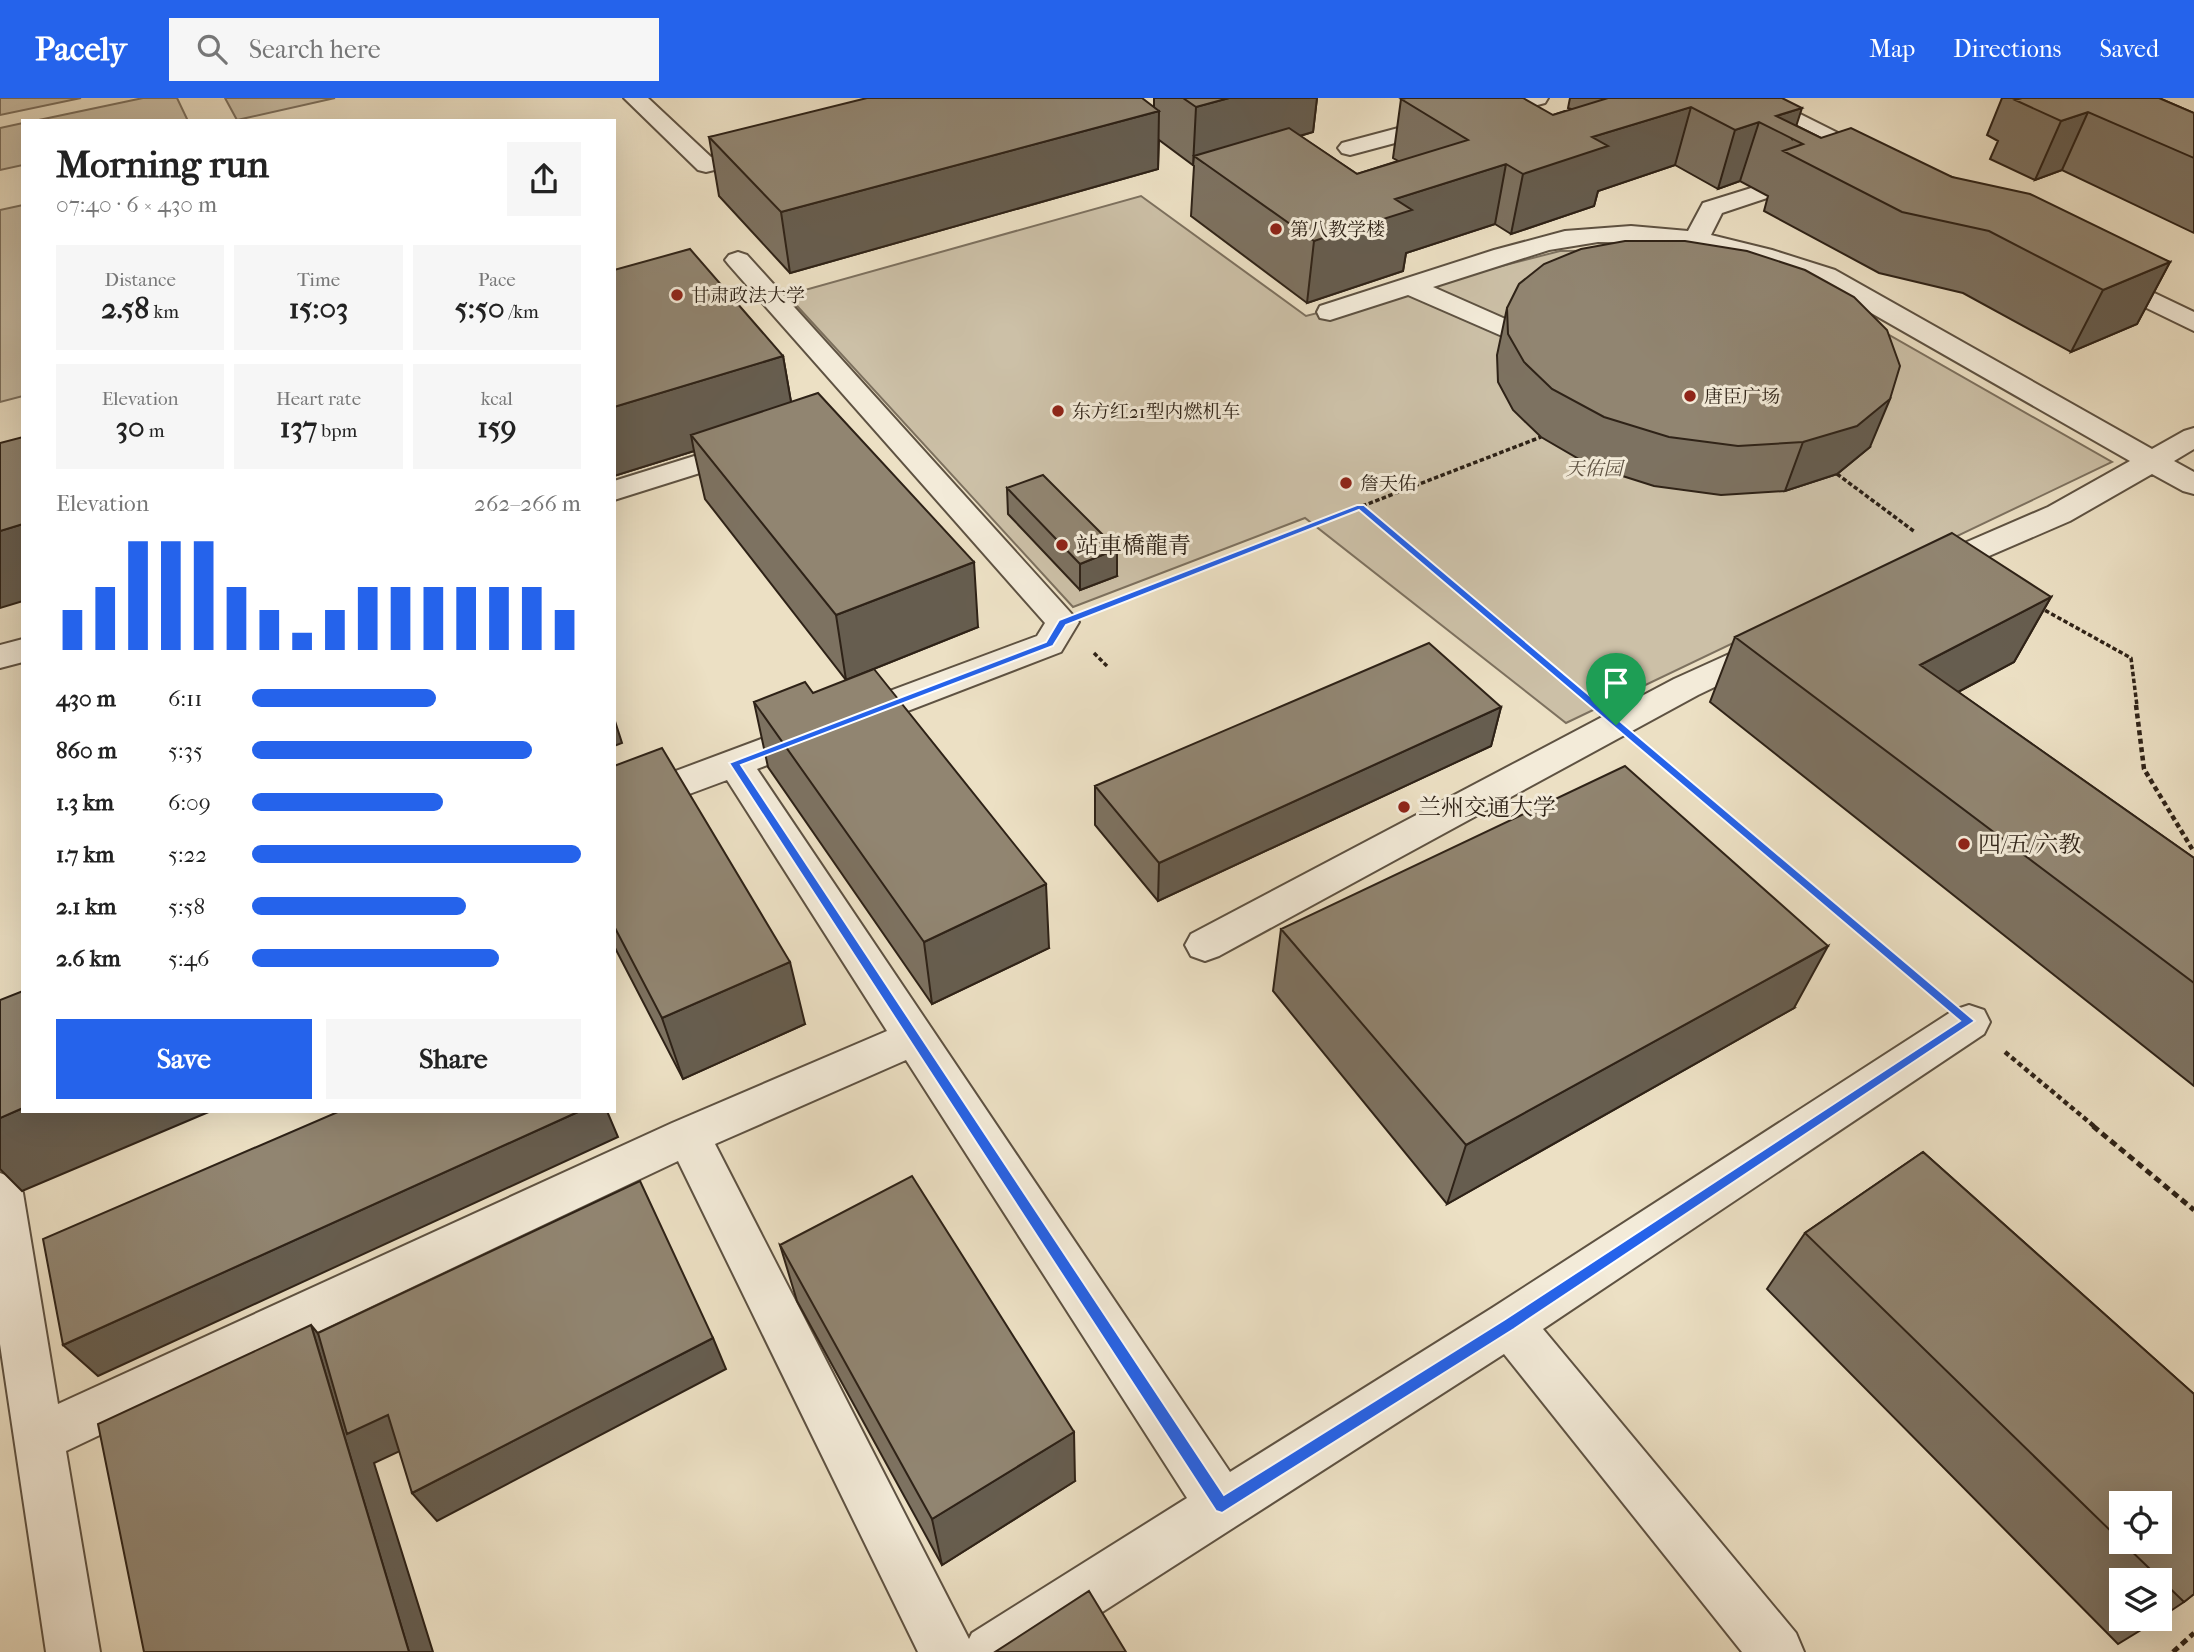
<!DOCTYPE html>
<meta charset="utf-8">
<style>
:root{--surface:#fff;--page:#f6f6f6;--text:#222;--muted:#767676;--accent:#2563eb}
body{margin:0;font-family:"IM FELL French Canon","Noto Serif SC",serif;background:var(--page);color:var(--text);height:100vh;display:flex;flex-direction:column;font-size:26px;white-space:nowrap}
*{box-sizing:border-box;margin:0}
p{font-size:23px;color:var(--muted)}
.icon{flex:none;width:38px;height:38px;fill:none;stroke:currentColor;stroke-width:2;stroke-linecap:round;stroke-linejoin:round}
.map{position:relative;flex:1;overflow:hidden}
.drawer{position:absolute;left:21px;top:21px;width:595px;height:994px;display:flex;flex-direction:column;background:var(--surface);border-radius:0px;box-shadow:0 7px 28px #0002}
.drawer>*{flex:none}
.buttons{position:absolute;left:2109px;top:1393px;display:grid;gap:14px}
.buttons a{display:grid;place-items:center;width:63px;height:63px;border-radius:0px;background:var(--surface);box-shadow:0 7px 28px #0002;font-size:35px}
.pin{position:absolute;display:grid;place-items:center;width:60px;height:60px;color:#fff;margin:-72px -30px;border-radius:50% 50% 50% 0;rotate:-45deg;box-shadow:0 0 7px #0007}
.pin .icon{rotate:45deg}
.round{display:grid;place-items:center;flex:none;width:74px;height:74px;border-radius:0px;background:var(--page)}
.overview{display:flex;align-items:center;justify-content:space-between;height:119px;padding:0 35px}
h1{font-size:38px;font-weight:700;line-height:52px}
.stats{display:grid;grid-template-columns:repeat(3,1fr);gap:10px;height:119px;padding:7px 35px}
.stats div{display:grid;align-content:center;border-radius:0px;background:var(--page);text-align:center}
.stats b{font-size:30px;font-weight:700}
.stats small{font-size:19px;font-weight:400}
.stats p{font-size:19px}
.chart{height:196px;padding:14px 35px}
.chart p{display:flex;justify-content:space-between}
.chart svg{width:100%;height:126px;margin-top:7px;stroke:var(--accent);stroke-width:6}
.cta{display:flex;gap:14px;margin-top:auto;padding:14px 35px}
.cta a{flex:1;height:80px;border-radius:0px;background:var(--accent);color:#fff;font-size:28px;font-weight:700;line-height:80px;text-align:center}
.cta a+a{background:var(--page);color:var(--text)}
ul{padding:0 35px;list-style:none;font-size:23px}
li{display:grid;grid-template-columns:112px 84px 1fr;align-items:center;height:52px}
li i{height:18px;border-radius:9px;background:var(--accent)}
header{display:flex;align-items:center;gap:42px;box-sizing:border-box;height:98px;padding:0 35px;background:var(--accent);color:#fff}
header strong{font-size:33px}
nav{display:flex;gap:38px;margin-inline-start:auto;font-size:24px}
.search{width:490px;height:63px;background:var(--page);display:flex;align-items:center;gap:18px;box-sizing:border-box;padding:0 24px;border-radius:0px;color:var(--muted);font-size:26px}
.map>svg:first-child{display:block}
.green{fill:#ccc0a7;stroke:#7d715f;stroke-width:2}
.lines{fill:none;stroke-linecap:round;stroke-linejoin:round}
.minor-casing{stroke:#5e5242;stroke-width:4}
.path-far2{stroke:#2e2217;stroke-width:3.5;stroke-dasharray:4.5 2.5;stroke-linecap:butt}
.path-far1{stroke:#2e2217;stroke-width:4.5;stroke-dasharray:5 3.5;stroke-linecap:butt}
.path{stroke:#2e2217;stroke-width:5;stroke-dasharray:7 4.5;stroke-linecap:butt}
.minor{fill:#f3ebd9;fill-rule:evenodd}
.wall{fill:#7d7261;stroke:#2e2217;stroke-width:2;fill-rule:evenodd}
.shaded-wall{fill:#665d4f;stroke:#2e2217;stroke-width:2}
.building{fill:#918571;stroke:#2e2217;stroke-width:2}
.route{fill:#2563eb;stroke:#fff;stroke-width:2;fill-rule:evenodd}
.poi-dot{fill:#8f2418;stroke:#f3ebd9;stroke-width:2.5}
.labels{text-anchor:middle;stroke-width:6;stroke-linejoin:round;paint-order:stroke}
.far-poi-label{font-size:19px;fill:#2e2217;stroke:#f3ebd9;text-anchor:start}
.far-park-label{font-size:19px;font-style:italic;fill:#5d5142;stroke:#f3ebd9}
.poi-label{font-size:23px;fill:#2e2217;stroke:#f3ebd9;text-anchor:start}
</style>
<header>
<strong>Pacely</strong>
<div class="search"><svg class="icon" aria-label="search" viewBox="0 0 24 24"><circle cx="10" cy="10" r="6"/><path d="M15 15l6 6"/></svg>Search here</div>
<nav><a>Map</a><a>Directions</a><a>Saved</a></nav>
</header>
<div class="map">
<svg width="2194" height="1554" viewBox="0 0 2194 1554">
<rect width="100%" height="100%" fill="#ece0c4"/>
<filter id="stains"><feTurbulence type="fractalNoise" baseFrequency=".00286" numOctaves="4"/><feColorMatrix values="0 0 0 0 .2 0 0 0 0 .09 0 0 0 0 .02 0 0 0 .5 -.17"/></filter>
<radialGradient id="worn" r=".72"><stop offset=".6" stop-color="#630" stop-opacity="0"/><stop offset="1" stop-color="#630" stop-opacity=".3"/></radialGradient>
<!-- green -->
<path class="green" d="M0,0H81L0,17Z
M143,0H177L188,23H34Z
M225,0H335L237,22Z
M23,25V67L0,72V30Z
M1141,98L1306,218L1560,153L1659,152L1840,209L2112,364L1566,625L1305,420L1073,509L787,197Z
M23,107V298L0,304V112Z"/>
<g class="lines">
<defs>
<path id="minor" d="M624,0H648L711,59L764,46L772,48L776,53L772,58L764,60L706,74L698,72Z
M1511,0H1548L1545,5L1350,57L1342,55L1338,50L1342,45Z
M1739,0H1768L1882,57L1886,62L1882,67H1866L1742,5Z
M1761,87L1770,89L1773,94L1770,99L1722,115L1711,137L1772,152L1835,172L2152,351L2184,333L2194,330V351L2174,363L2194,374V396L2183,393L2152,376L2070,423L1938,480L1927,483L1916,480L1911,473L1916,466L2048,409L2130,363L1817,184L1728,156L1664,145L1598,144L1549,152L1433,189L1519,227L1523,233L1519,239L1509,241L1408,197L1330,222L1320,220L1317,214L1320,208L1494,152L1565,133L1631,128L1688,133L1703,105Z
M738,154L747,157L1079,524L1061,554L757,671L1230,1374L1492,1210L1954,912L1969,907L1984,912L1990,924L1984,936L1543,1231L1796,1535L1804,1554H1742L1504,1256L1040,1554H918L678,1063L66,1353L100,1554H46L0,1246V1075L16,1081L23,1095L58,1306L672,1025L887,933L727,682L614,724V696L1037,538L1045,525L729,167L725,162L729,157ZM906,962L1187,1400L972,1535L969,1541L715,1046Z
M2102,170L2194,214V233L2093,184L2089,178L2093,172Z
M746,342L757,345L761,351L757,357L614,402V383Z
M1769,538L1781,541L1786,549L1781,557L1698,597L1219,858L1205,863L1191,858L1185,847L1191,836L1674,581Z
M23,541V564L0,570V547Z"/>
</defs>
<!-- minor casing -->
<use href="#minor" class="minor-casing"/>
<!-- path-far2 -->
<path class="path-far2" d="M1837,376L1915,434
M1361,409L1581,597
M1101,509L1541,339
M2039,509L2131,560L2137,608
M1094,555L1107,568"/>
<!-- path-far1 -->
<path class="path-far1" d="M2136,607L2144,671L2194,754
M1649,655L1931,892
M2005,954L2095,1029"/>
<!-- path -->
<path class="path" d="M2093,1028L2194,1112
M2173,1554L2194,1535"/>
<!-- minor -->
<use href="#minor" class="minor"/>
</g>
<!-- wall -->
<path class="wall" d="M1154,0H1317L1313,34L1300,38L1357,76L1398,63L1393,60L1401,1L1553,17L1571,11L1568,10L1570,0H1782L1797,28L1821,40L1952,79L2170,164L2137,226L2071,254L1963,195L1879,175L1764,113L1768,98L1740,83L1718,91L1675,67L1598,93L1594,108L1511,136L1495,126L1406,155L1403,173L1307,205L1191,118L1194,68L1159,42L1158,71L790,175L719,98L709,39L1154,9Z
M2002,0H2159L2194,15V135L2062,72L2035,82L1990,61L1998,43L1987,37Z
M1507,210L1870,349L1837,376L1785,393L1721,397L1654,388L1591,368L1541,339L1513,312L1498,284L1497,257Z
M783,258L791,304L978,529L846,582L705,401L694,353L614,378Z
M1007,390L1117,478L1080,492L1008,416Z
M2051,499L2014,564L1958,594L2194,760V988L1710,604L1735,539Z
M813,595L1049,850L932,906L768,669L754,604Z
M1501,609L1491,648L1158,803L1095,727V688Z
M614,668L805,926L683,981L614,848Z
M1281,831L1794,910L1447,1106L1273,893Z
M1923,1054L2194,1296V1496L2184,1504L2160,1520V1482H2121V1521H2159L2118,1546L1767,1191L1805,1135ZM2121,1405H2160V1444H2121Z
M780,1147L1075,1383L942,1467L797,1203Z"/>
<!-- shaded-wall -->
<path class="shaded-wall" d="M1229,0H1317L1313,34L1204,65L1194,58L1193,68L1196,9Z
M1691,9L1675,67L1598,93L1594,108L1511,136L1523,76L1592,39Z
M1802,10L1792,41L1776,18Z
M1159,13L1158,71L790,175L781,114Z
M2088,14L2062,72L2035,82L2061,23Z
M1759,24L1740,83L1718,91L1735,32Z
M1506,66L1495,126L1406,155L1403,173L1307,205L1314,143L1395,101Z
M2170,164L2137,226L2071,254L2103,192Z
M783,258L794,321L691,337L694,353L614,378V309Z
M1890,301L1870,349L1837,376L1785,393L1803,344Z
M23,426V503L0,510V433Z
M1117,451V478L1080,492V466Z
M974,464L978,529L846,582L836,517Z
M2051,499L2014,564L1887,632L1920,567Z
M1501,609L1491,648L1158,803L1159,765Z
M614,620L622,645L614,648Z
M1046,786L1049,850L932,906L924,844Z
M1828,848L1794,910L1447,1106L1466,1047Z
M790,864L805,926L683,981L662,920Z
M23,1010V1013H211L22,1093L0,1071V1020Z
M580,1013H607L618,1039L98,1278L63,1247Z
M311,1227L344,1267L388,1317L413,1347L374,1365L433,1554H409Z
M713,1240L726,1271L437,1423L412,1395Z
M1074,1334L1075,1383L942,1467L932,1421Z"/>
<!-- building -->
<path class="building" d="M867,0H1142L1159,13L781,114L709,39Z
M1183,0H1229L1196,9Z
M1406,0H1523L1553,17L1608,0H1782L1802,10L1776,18L1821,40L1851,30L1952,79L2030,96L2170,164L2103,192L1989,133L1902,114L1783,53L1803,46L1759,24L1735,32L1691,9L1592,39L1608,48L1523,76L1506,66L1395,101L1412,112L1314,143L1194,58L1289,30L1357,76L1468,42L1401,1Z
M2022,0H2159L2194,15V60L2088,14L2061,23L2015,2Z
M1625,143H1685L1747,153L1805,172L1854,199L1887,232L1900,268L1890,301L1857,328L1803,344L1738,348L1669,339L1604,319L1552,291L1524,264L1508,236L1507,210L1519,186L1544,166L1581,151Z
M690,151L783,258L614,309V172Z
M818,295L974,464L836,517L691,337Z
M23,339V426L0,433V345Z
M1043,377L1117,451L1080,466L1007,390Z
M1952,435L2051,499L1920,567L2194,760V885L1735,539Z
M1429,545L1501,609L1159,765L1095,688Z
M874,571L1046,786L924,844L754,604L805,584L813,595Z
M662,650L790,864L662,920L614,828V668Z
M1625,668L1828,848L1466,1047L1281,831Z
M23,893V1010L0,1020V902Z
M340,1013H580L63,1247L43,1141Z
M1923,1054L2194,1296V1496L2184,1504L2122,1444H2160V1405H2121V1443L1805,1135Z
M912,1078L1074,1334L932,1421L780,1147Z
M640,1083L713,1240L412,1395L388,1317L347,1336L318,1235Z
M311,1227L409,1554H144L98,1326Z
M1089,1493L1126,1554H995Z"/>
<!-- route -->
<path class="route" d="M1357,407H1364L1975,923L1514,1231L1222,1415L1216,1413L729,665L1046,544L1059,522ZM1359,412L1960,923L1504,1222L1224,1397L741,667L1053,548L1066,527Z"/>
<!-- markers -->
<g class="poi-dot">
<circle cx="1276" cy="131" r="7"/>
<circle cx="677" cy="197" r="7"/>
<circle cx="1690" cy="298" r="7"/>
<circle cx="1058" cy="313" r="7"/>
<circle cx="1346" cy="385" r="7"/>
<circle cx="1062" cy="447" r="7"/>
<circle cx="1404" cy="709" r="7"/>
<circle cx="1964" cy="746" r="7"/>
</g>
<g class="labels">
<!-- far-poi labels -->
<g class="far-poi-label">
<text x="1290" y="138">第八教学楼</text>
<text x="691" y="204">甘肃政法大学</text>
<text x="1704" y="305">唐臣广场</text>
<text x="1072" y="320">东方红21型内燃机车</text>
<text x="1360" y="392">詹天佑</text>
</g>
<!-- far-park labels -->
<g class="far-park-label">
<text x="1594" y="377">天佑园</text>
</g>
<!-- poi labels -->
<g class="poi-label">
<text x="1076" y="455">站車橋龍青</text>
<text x="1418" y="717">兰州交通大学</text>
<text x="1978" y="754">四/五/六教</text>
</g>
</g>
<rect width="100%" height="100%" filter="url(#stains)"/>
<rect width="100%" height="100%" fill="url(#worn)"/>
</svg>
<div class="buttons">
<a><svg class="icon" aria-label="locate" viewBox="0 0 24 24"><circle cx="12" cy="12" r="6"/><path d="M12 2v4M12 18v4M2 12h4M18 12h4"/></svg></a>
<a><svg class="icon" aria-label="layers" viewBox="0 0 24 24"><path d="M12 4l9 5-9 5-9-5zM3 14l9 5 9-5"/></svg></a>
</div>
<div class="pin" style="left:1616px;top:627px;background:#1e9e55"><svg class="icon" aria-label="arrive" viewBox="0 0 24 24"><path d="M6 21V4h12l-3 4 3 4H6"/></svg></div>
<section class="drawer">
<div class="overview"><div><h1>Morning run</h1><p>07:40 · 6 × 430 m</p></div><a class="round"><svg class="icon" aria-label="share" viewBox="0 0 24 24"><path d="M12 15V3M7 8l5-5 5 5M5 13v7h14v-7"/></svg></a></div>
<div class="stats">
<div><p>Distance</p><b>2.58<small> km</small></b></div>
<div><p>Time</p><b>15:03</b></div>
<div><p>Pace</p><b>5:50<small> /km</small></b></div>
</div>
<div class="stats">
<div><p>Elevation</p><b>30<small> m</small></b></div>
<div><p>Heart rate</p><b>137<small> bpm</small></b></div>
<div><p>kcal</p><b>159</b></div>
</div>
<div class="chart"><p><span>Elevation</span>262–266 m</p>
<svg viewBox="0 0 160 44" preserveAspectRatio="none"><path d="M5 44V30M15 44V22M25 44V6M35 44V6M45 44V6M55 44V22M65 44V30M75 44V38M85 44V30M95 44V22M105 44V22M115 44V22M125 44V22M135 44V22M145 44V22M155 44V30"/></svg>
</div>
<ul>
<li><b>430 m</b>6:11<i style="width:56%"></i></li>
<li><b>860 m</b>5:35<i style="width:85%"></i></li>
<li><b>1.3 km</b>6:09<i style="width:58%"></i></li>
<li><b>1.7 km</b>5:22<i style="width:100%"></i></li>
<li><b>2.1 km</b>5:58<i style="width:65%"></i></li>
<li><b>2.6 km</b>5:46<i style="width:75%"></i></li>
</ul>
<div class="cta"><a>Save</a><a>Share</a></div>
</section>
</div>
